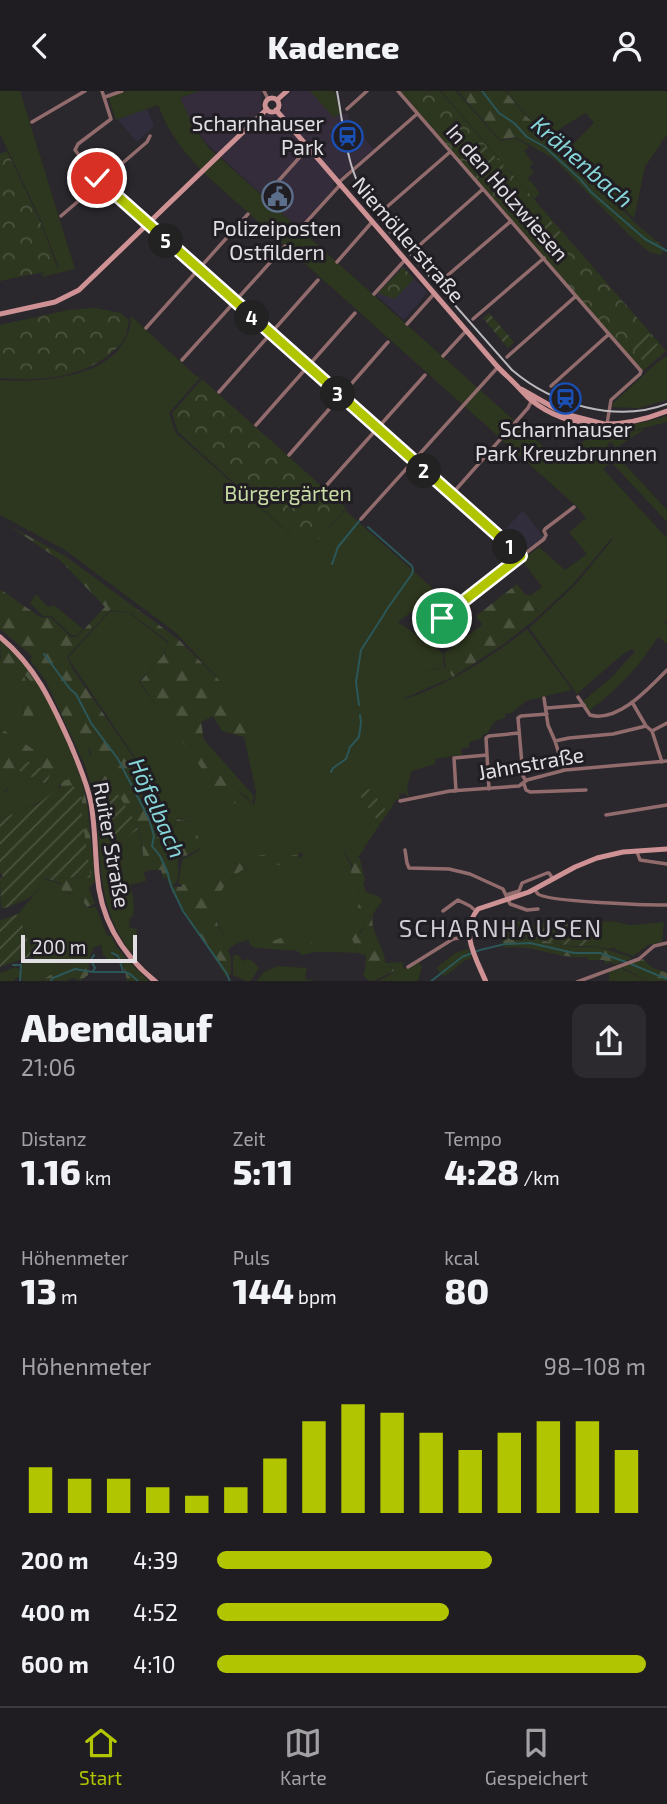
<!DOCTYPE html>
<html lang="de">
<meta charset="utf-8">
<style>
:root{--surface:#201d22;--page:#2d2a2f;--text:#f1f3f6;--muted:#a2a2a5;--line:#3d3b40;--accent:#b1c500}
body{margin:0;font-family:"Exo 2",sans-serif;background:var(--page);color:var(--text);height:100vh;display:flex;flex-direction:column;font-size:26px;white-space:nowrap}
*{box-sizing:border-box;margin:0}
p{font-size:23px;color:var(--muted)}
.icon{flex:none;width:38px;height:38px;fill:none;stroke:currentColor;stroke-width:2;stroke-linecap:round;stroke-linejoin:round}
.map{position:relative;height:890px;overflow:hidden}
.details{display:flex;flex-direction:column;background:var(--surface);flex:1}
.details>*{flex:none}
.scale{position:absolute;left:21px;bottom:18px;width:116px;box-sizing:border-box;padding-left:7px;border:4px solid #e1dfe3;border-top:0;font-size:19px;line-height:24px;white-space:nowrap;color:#e1dfe3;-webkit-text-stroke:5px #201d23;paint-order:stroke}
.pin{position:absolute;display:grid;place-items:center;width:60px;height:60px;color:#fff;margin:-30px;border:4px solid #fff;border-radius:50%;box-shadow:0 2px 7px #0007}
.km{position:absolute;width:35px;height:35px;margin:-18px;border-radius:50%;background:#222;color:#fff;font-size:19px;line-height:35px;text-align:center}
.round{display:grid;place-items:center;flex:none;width:74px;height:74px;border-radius:14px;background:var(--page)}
.headline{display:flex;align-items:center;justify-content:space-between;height:119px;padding:0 21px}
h1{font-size:38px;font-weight:800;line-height:52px}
.metrics{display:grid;grid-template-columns:repeat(3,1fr);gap:10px;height:119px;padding:7px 21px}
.metrics div{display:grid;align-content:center}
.metrics b{font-size:35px;font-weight:800}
.metrics small{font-size:19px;font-weight:400}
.metrics p{font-size:19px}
.chart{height:196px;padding:14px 21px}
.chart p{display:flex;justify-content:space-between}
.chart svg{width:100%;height:126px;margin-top:7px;stroke:var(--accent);stroke-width:6}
ul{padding:0 21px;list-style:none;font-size:23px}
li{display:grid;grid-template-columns:112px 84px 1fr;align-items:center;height:52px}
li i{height:18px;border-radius:9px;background:var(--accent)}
header{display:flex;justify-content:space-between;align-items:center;height:91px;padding:0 21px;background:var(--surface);font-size:32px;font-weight:800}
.dock{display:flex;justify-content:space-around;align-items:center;height:98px;border-top:2px solid var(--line);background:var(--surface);font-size:19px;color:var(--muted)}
.dock a{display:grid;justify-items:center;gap:4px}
.dock .selected{color:var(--accent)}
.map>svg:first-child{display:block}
.commercial{fill:#342b3b}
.education{fill:#312d3d}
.grass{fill:#2d361e}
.forest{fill:url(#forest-firs)}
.park{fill:url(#park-crowns)}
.garden{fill:url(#garden-furrows)}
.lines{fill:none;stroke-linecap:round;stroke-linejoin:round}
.stream{stroke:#2c5759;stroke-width:2}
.minor{stroke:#926c6d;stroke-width:3.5}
.secondary{stroke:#ce9194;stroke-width:5}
.tram{stroke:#bbb9bd;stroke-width:2}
.route-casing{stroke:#fff;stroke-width:14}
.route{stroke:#b1c500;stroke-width:9}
.labels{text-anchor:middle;stroke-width:6;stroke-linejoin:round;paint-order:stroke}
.poi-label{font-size:21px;fill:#e1dfe3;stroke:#201d23}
.street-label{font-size:21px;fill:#e1dfe3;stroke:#201d23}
.park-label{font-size:21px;fill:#c8dda5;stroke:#201d23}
.water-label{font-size:23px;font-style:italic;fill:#86d5d9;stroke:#201d23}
.quarter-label{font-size:24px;letter-spacing:2px;fill:#cfcbd4;stroke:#201d23}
</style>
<header><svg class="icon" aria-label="back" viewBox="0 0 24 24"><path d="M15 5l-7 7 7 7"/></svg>Kadence<svg class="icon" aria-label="person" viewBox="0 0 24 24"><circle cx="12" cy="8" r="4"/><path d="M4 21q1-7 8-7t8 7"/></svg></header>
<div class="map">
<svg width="667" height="891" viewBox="0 0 667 891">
<defs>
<pattern id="forest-firs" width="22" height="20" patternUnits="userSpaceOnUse" patternTransform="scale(1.75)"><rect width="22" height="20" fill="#2d361e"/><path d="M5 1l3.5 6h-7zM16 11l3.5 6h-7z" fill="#4b533f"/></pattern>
<pattern id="park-crowns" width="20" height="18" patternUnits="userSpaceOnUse" patternTransform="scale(1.75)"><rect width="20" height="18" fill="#2d361e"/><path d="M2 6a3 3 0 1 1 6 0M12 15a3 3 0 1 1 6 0" fill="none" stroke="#4b533f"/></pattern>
<pattern id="garden-furrows" width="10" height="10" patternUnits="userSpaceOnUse" patternTransform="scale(1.75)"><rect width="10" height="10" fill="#2d361e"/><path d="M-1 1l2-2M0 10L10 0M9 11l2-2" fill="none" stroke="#4b533f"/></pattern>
</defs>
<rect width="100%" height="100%" fill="#2a272d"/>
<!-- commercial -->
<path class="commercial" d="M199,0H262L261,18L266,23L270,22L275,25L282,20L281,14L282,11L292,0H313L338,24L348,22L350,31L374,58L333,93L335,96L298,137L205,51L190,29L180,7Z"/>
<!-- education -->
<path class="education" d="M147,18L154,35L137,51L117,28Z
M403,175L427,202L404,229L376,204Z
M523,419L543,446L523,461L503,441Z"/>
<!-- grass -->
<path class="grass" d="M0,0H20L75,178L42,186V182L59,177L38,123L0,43Z
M126,0H199L180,7L195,38L209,57L563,373L594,339L619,337L599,338L595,336C619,337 644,332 667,325V331C651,336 635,337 620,346V347L633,340L645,338L616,357L611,351L607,354L667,419V431L611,371L603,378L667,447V529L662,535L667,531V553L658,546C636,579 620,596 589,620L583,610L612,586L635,560L632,558L622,564L577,603L529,537L575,494L613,448H611L573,493L539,525L536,521L537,511L531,504L542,496L521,469L539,456L565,479L587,463L569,441L586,427L576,415L207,85C186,64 168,42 158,14L116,29L108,6Z
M310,0H335L340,23L334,27Z
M441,0H456L500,50L515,47L529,55L524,60L533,72L530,76L534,81L528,87L540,102L534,108Z
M506,0H665L667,2V43L645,76L634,128L595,86L566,60L594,32L586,22L548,45L527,25Z
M131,225L195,284L200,287L169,322L176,342L309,460L345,419L437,501L398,531L443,562L444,576L415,583L446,576L453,586L405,607V608C450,593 489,567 527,538L570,596L571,599L526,610L512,622L505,623V627L494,631L487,643H484L481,648L472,650L469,652V656L461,658L462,664L435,668V673L412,680L407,695L409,706L404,702L399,703L400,708L396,709L388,722L370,698L358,702L380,733L359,765L358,766L350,757L344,759L345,764L352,776L351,778L360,804L358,816C367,830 366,838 352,848L358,862L329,861L328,859L291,844C285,846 276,850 269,851C251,853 251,844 231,856C226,847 218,837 216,827C211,804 234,779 255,774C269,771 285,775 299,775V767L303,764L300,761L299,766L296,764C265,763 231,764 214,795L182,794L178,793L182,769L201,758L194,732L177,727L171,743L158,701L68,567L110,520L129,522L168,552L161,567L139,591L201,674L217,699L229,732L227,690L254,714L256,701L244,646L251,640L233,611L225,595L175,541L65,459L0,424V289C46,292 129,286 131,225Z
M667,265V309L639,317L612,316L613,312L659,270Z
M36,503L48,516L54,514L83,538L77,545L71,544L51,525H43L30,512Z
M0,566L9,585L14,588L13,599L23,610L24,623L31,636L23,585L25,584L40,593L60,634L81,687L76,679L68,690L61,691C55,709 19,720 3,727L0,726V702L7,700L19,680L46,693L51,682L60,687V673L39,662L0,637Z
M86,650L90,664L101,668L107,674L105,684L91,694L84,672L80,664L83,663V655Z
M98,713L116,753L138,738C144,753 139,767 151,779L144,781L146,790L130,794C133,805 135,814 133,826H130L129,836L137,838L134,858L130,861C95,810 103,772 95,714Z
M45,788L62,794V801L79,805L87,817L96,816L107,844L111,845L117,856L110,857V863L117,868L118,872H106V865H103L101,854L79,862L75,871L65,874L41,890H22L21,886L16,887L14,890L0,891V882L16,876L20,879L22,878V873L34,869L33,860L18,823C27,811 38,801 45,788Z
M611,830L630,834L664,831L662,851L648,854L633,865L616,859L614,856L610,858L593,855V831Z
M468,858L472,867L464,870L444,886L436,877L455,862Z
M237,863L243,870L248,868L254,871L259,877L251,890H246L233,884V865Z
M385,869V872L402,871L404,878L419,871L422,876L418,890L377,891L394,881L393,877L379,875V870Z
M278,875L307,877L305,888L318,890H257L264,881Z
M622,876L623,878L647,890H609V881Z"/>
<!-- forest -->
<path class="forest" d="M458,0H505L526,25L593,87L635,132L665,157L661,164L649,161L628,143L553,67L515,46L500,49Z
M8,434L65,465L178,548L225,595L233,611L252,641L244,646L222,640L213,625L201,631L204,649L254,705L252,712L247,706L228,692L242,729L228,733L217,699L140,591L162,566L169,551L130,522L110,519L67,566L74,580L147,686L163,718L171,743L177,728L194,732L201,757L178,769C178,780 181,791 170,796L167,787H163L161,779H151L144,772L141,746L137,734C111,723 101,722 91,694L105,684L107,674L101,668L93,667L86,651L83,655V663L80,664L46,590L30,569L32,565L0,538V498L40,526H50L71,546H77L105,516L61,470Z
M517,493L526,504H531L541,514L540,516L535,517L539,525L504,553L453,586L446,576L444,562L481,535L482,533L476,525Z
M0,549L26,575L41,599L40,600L25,584L24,585L34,626L31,636H23L19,629L24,623L23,610L12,599L13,588C1,580 0,563 0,549Z
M0,637L39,662L60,673L63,680V685L60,687L25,669C19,681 13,698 0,702Z
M75,678L81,687L87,713L95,790L89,797L95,813L87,816L79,805H74L73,803L62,801L61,792L53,790L54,786L90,787L82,726V707L64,701L60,696L61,692L65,689H68V683L72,682Z
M350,757L360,768L365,789L363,791L366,801L380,806L382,810C380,814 374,820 373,824C369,838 383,855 385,869L379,870V875L393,877L394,880L374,890H369L363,884L365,879L366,864L358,862L352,848L356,842H361C366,832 363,825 358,816L360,804L358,798L354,796C352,790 349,781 353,775C350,770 345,764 344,759Z
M270,763L297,764L299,767L300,774C286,777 270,771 256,774C234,778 212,803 216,827C217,837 226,847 231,856L228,859L231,867V883L226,886C209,855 186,829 171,798L176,795L181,796L183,793H195L214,795C225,774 248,765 270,763Z
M291,843L329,859V861C319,860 310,862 301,864L298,860L256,857L249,853L250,849L270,851Z
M511,847L536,848L572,856H598L630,866L631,868L613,874L612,871L606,873L604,869H589L586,866C558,869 535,853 504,857L502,849Z
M117,856L129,871L149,890H127L125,880L120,868L110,863V857Z
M93,858L90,866L88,884L80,890L72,887L66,890H41L65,874L75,871L79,862L92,857Z
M643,868L651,876L667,882V890H647L622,876Z"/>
<!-- park -->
<path class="park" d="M400,0H440L666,260L643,280Z
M7,60L40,130L58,178L0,190V63Z
M403,176L414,188L395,208L378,202Z
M95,217L121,222L129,229C128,236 127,244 123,250C120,255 115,258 111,262C81,288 38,290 0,287V234L68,219Z
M202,288L346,417L309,460L178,341L172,322Z"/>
<!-- garden -->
<path class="garden" d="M484,53L506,78L489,93L467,67Z
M545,123L565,147L548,161L528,137Z
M489,222L514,251L508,257L483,227Z
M643,236L664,261L647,275L626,250Z
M25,669L51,682L46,693L19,680Z
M109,690L129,720L138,738L116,754L94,700Z
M70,694L76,697L82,707V726L91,787L55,786L53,790L46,787C37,801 33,807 17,812C11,815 8,817 1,817L0,788L3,786L0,781V726L3,727L38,713L57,698L60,696L64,701Z
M370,698L388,722L380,733L358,702Z
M18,823L34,864L0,876V829Z
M551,828L579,830V835H593V855H570L525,846L506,847L503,834L507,831L516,833V830L534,834Z"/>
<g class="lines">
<!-- stream -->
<path class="stream" d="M482,0L499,22L514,32L527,46L545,56L580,88L591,101L645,148L667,160
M332,473L338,456L360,429
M44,563L70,598L76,603L91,632L118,668L149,728L154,745L152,755L160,765L167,780L171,795L183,820L227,883L230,891
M359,614L356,591L361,559L383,525L387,518L412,483L413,479L412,475L368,436
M331,681L333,677L346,668L350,656L359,646L361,631L360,624
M112,862L118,865L123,880
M631,873L667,888
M13,874H21L20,891
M93,880L95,877L91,869L94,864
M50,891L53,887L75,878L93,881H124L130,883L139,891
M430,891L462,866L480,859L505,853L530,852L574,862H600L626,871"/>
<!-- minor -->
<path class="minor" d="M102,0L111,28L78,53L75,59L97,87L521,465
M264,0L268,8
M398,0L641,280L640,283L611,309L607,333
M105,6L122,0
M347,18L367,0
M32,31L85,0
M338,92L417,23
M264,106L308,57
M381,121L450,61
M61,125L147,51L150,45
M300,138L340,94
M414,159L483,98
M337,171L372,131
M441,190L511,130
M374,203L405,169
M473,228L544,167
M407,233L434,203
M146,237L248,123
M443,265L466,240
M507,266L576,205
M182,269L285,155
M551,295L609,243
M219,301L318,189
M256,334L355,222
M289,364L388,251
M325,396L425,284
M452,403L528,317L532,309
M361,428L498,276
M442,527L544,448L546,444L544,440L545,438L574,416
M578,606L590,624C618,632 649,597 667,579
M544,607L548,634L555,650L564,679
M632,611L646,635L652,640L662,671
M547,617L584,614
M652,640L667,632
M555,650L569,647L613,643L646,635
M526,690L523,685L518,627L521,625L547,623
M524,693L526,699L530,701L586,699
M489,698L486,647L489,645L519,642
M456,700L454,667L487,664
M400,710L450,700L519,695L527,689L565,679L667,670
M606,724L667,714
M405,759L407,772L409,777L449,778L470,783L503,798L510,813L527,819L538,818
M637,761L640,769L667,773
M535,799C536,800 537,802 538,803C548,811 649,814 667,814
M506,804L519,800L522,792L547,782H549L553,788
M443,820L458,809L470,815L476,820
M408,876L453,848L469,845
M577,891L639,868L654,855L667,852"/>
<!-- secondary -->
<path class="secondary" d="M265 14a7 7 0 1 1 14 0a7 7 0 1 1-14 0Z
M277,9L287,0
M276,19L496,274C503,282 512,289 519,297C523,301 526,305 531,309C571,341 621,338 667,320
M0,223L55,211L79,199L267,18
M521,298L565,323L604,333
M0,546C36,576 51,610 70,652C78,672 87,691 91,712C95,735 95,758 97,782C100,826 121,863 156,891
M486,891C476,867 459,841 478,818L529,801L575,776L597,767L623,761L667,758"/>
<!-- tram -->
<path class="tram" d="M337,0C346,50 347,88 380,129L512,279C553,314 616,332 667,313"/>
</g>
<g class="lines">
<defs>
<path id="route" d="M97,87L521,465L442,527"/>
</defs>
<!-- route casing -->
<use href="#route" class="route-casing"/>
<!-- route -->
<use href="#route" class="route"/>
</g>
<!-- icons -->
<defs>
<symbol id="station-ring" viewBox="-11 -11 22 22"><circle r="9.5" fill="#201d23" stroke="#1a4fb4" stroke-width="1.5"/><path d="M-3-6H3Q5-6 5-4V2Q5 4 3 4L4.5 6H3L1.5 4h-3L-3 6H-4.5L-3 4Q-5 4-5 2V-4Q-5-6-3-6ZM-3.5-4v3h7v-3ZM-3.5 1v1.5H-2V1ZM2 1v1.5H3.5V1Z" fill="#1a4fb4"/></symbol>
<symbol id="civic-ring" viewBox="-11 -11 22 22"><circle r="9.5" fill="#201d23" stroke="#5c6f8a" stroke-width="1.5"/><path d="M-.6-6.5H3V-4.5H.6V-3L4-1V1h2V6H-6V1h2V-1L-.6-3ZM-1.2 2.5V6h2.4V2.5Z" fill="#5c6f8a"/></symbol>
</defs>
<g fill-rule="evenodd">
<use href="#station-ring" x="330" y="28" width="35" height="35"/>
<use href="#civic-ring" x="260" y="88" width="35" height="35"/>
<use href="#station-ring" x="548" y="290" width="35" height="35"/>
</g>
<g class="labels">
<!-- poi labels -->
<g class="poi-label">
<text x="324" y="40" text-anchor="end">Scharnhauser<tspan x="324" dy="24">Park</tspan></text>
<text x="277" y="145">Polizeiposten<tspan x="277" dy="24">Ostfildern</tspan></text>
<text x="566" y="346">Scharnhauser<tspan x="566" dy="24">Park Kreuzbrunnen</tspan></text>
</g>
<!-- street labels -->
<g class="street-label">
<text transform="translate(507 102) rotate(49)" y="7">In den Holzwiesen</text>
<text transform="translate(408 149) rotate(49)" y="7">Niemöllerstraße</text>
<text transform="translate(531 673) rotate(-10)" y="7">Jahnstraße</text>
<text transform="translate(111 754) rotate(80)" y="7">Ruiter Straße</text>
</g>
<!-- park labels -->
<g class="park-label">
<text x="288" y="410">Bürgergärten</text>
</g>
<!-- water labels -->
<g class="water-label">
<text transform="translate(582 71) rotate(41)" y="8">Krähenbach</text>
<text transform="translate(157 717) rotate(66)" y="8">Höfelbach</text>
</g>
<!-- quarter labels -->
<g class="quarter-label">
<text x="501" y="846">SCHARNHAUSEN</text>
</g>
</g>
</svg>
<div class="scale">200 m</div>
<div class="pin" style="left:442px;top:527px;background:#1e9e55"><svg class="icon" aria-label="arrive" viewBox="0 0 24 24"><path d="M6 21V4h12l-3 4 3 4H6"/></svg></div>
<div class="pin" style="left:97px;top:87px;background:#d93025"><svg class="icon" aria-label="check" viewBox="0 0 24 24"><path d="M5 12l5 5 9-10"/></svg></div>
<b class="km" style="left:510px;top:456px">1</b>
<b class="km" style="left:424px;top:380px">2</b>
<b class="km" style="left:338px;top:303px">3</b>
<b class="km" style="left:252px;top:227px">4</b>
<b class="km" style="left:166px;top:150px">5</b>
</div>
<section class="details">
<div class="headline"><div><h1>Abendlauf</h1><p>21:06</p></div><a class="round"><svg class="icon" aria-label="share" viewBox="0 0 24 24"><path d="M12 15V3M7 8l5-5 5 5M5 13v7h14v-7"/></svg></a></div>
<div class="metrics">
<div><p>Distanz</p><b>1.16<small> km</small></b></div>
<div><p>Zeit</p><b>5:11</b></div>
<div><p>Tempo</p><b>4:28<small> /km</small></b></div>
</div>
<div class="metrics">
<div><p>Höhenmeter</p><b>13<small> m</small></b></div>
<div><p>Puls</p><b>144<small> bpm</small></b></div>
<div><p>kcal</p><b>80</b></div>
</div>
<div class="chart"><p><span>Höhenmeter</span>98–108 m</p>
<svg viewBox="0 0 160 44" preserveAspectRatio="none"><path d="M5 44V28M15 44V32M25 44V32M35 44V35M45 44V38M55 44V35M65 44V25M75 44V12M85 44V6M95 44V9M105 44V16M115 44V22M125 44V16M135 44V12M145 44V12M155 44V22"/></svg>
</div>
<ul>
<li><b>200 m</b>4:39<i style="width:64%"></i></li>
<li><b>400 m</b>4:52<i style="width:54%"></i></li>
<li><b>600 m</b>4:10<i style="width:100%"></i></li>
</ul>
</section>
<nav class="dock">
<a class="selected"><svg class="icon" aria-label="home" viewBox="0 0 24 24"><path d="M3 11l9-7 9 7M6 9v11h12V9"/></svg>Start</a>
<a><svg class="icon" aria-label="map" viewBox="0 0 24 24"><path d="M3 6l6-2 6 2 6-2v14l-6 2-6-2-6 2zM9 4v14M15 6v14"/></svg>Karte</a>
<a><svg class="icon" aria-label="saved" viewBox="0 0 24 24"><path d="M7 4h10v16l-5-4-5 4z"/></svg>Gespeichert</a>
</nav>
